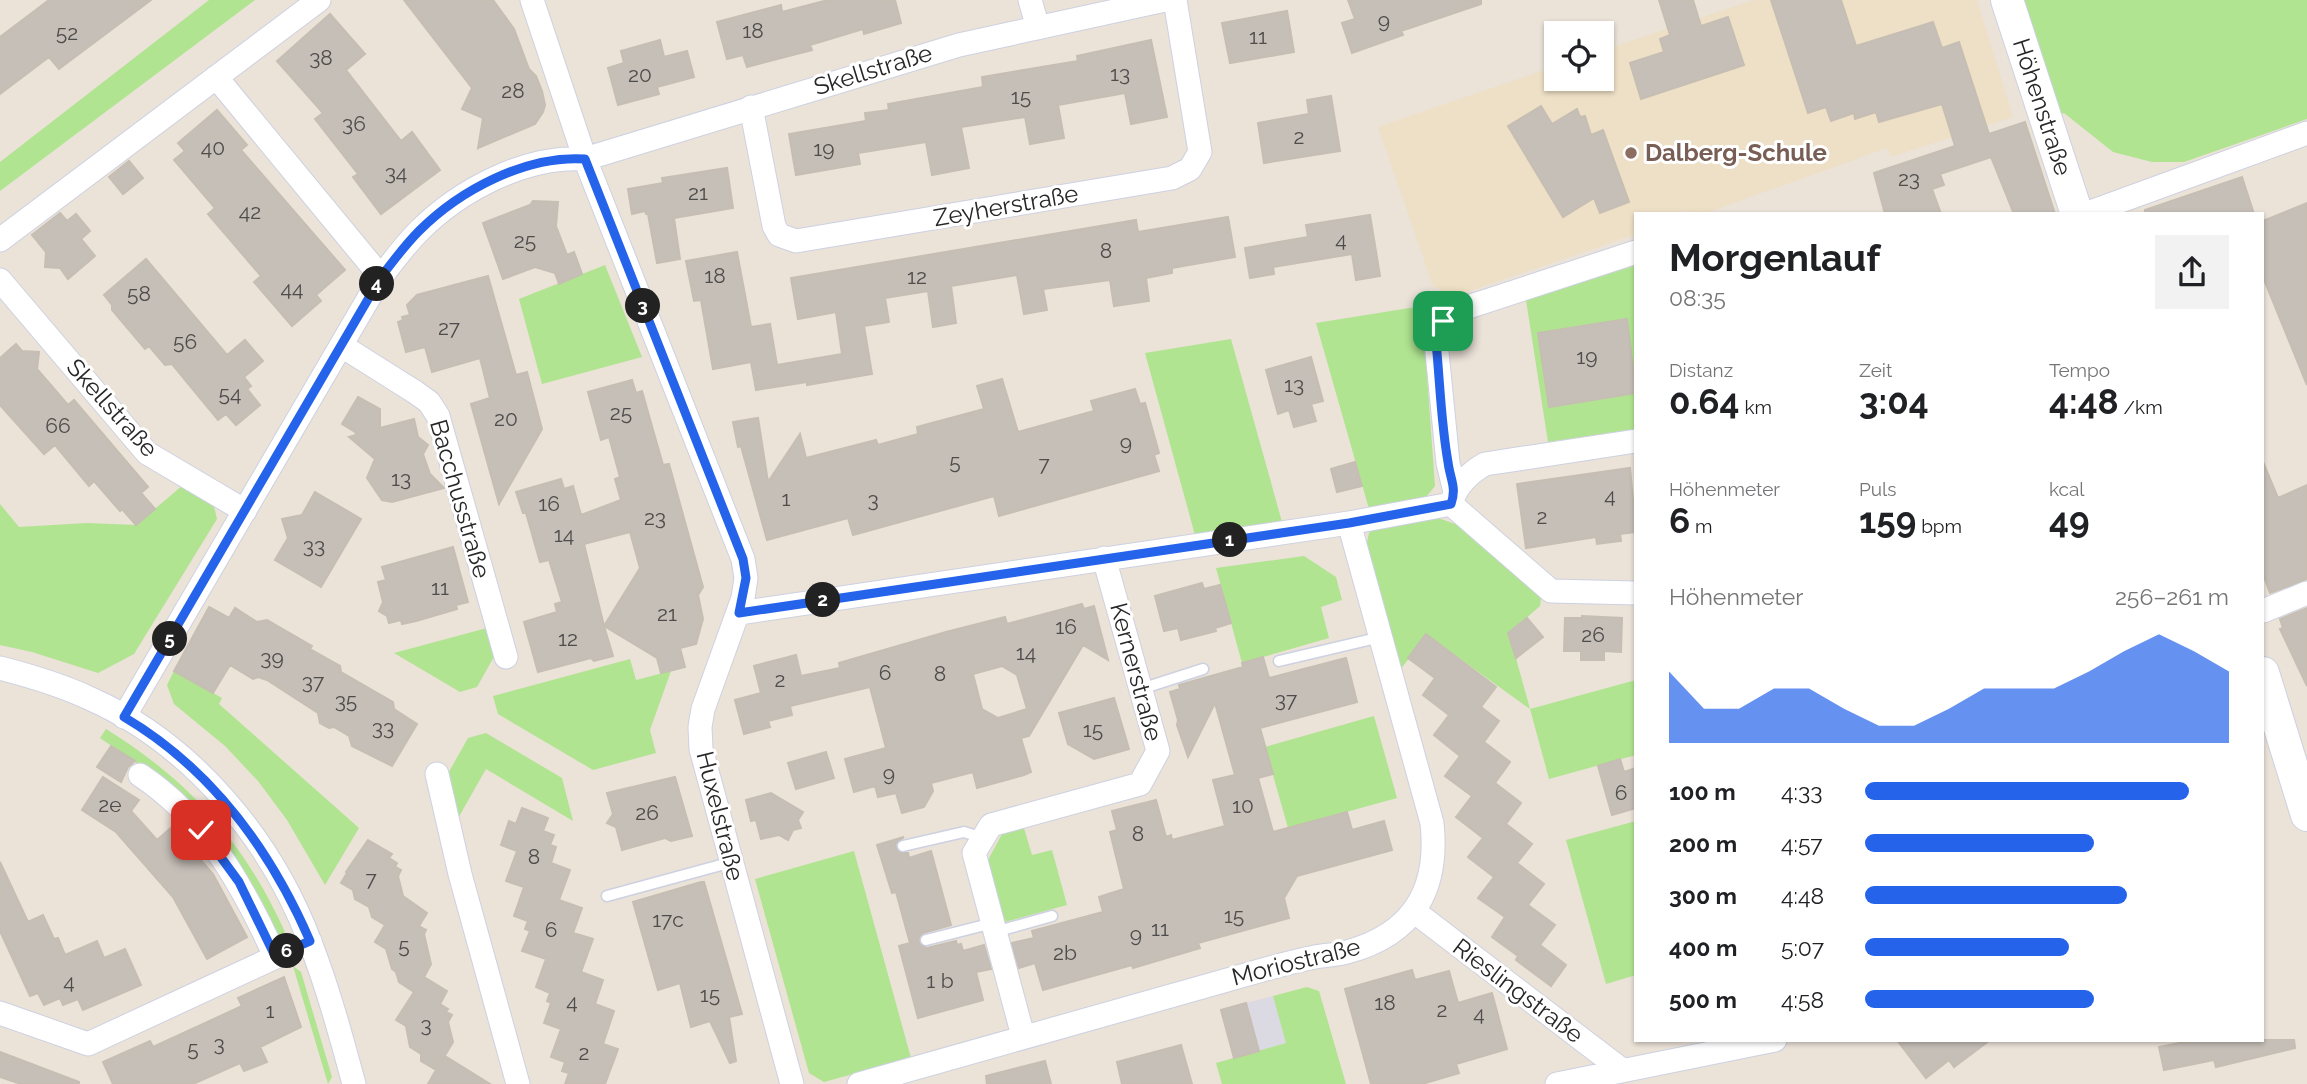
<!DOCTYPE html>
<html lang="de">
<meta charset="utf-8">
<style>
:root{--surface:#fff;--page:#f2f2f2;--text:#202124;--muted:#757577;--accent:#2563eb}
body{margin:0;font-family:Raleway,sans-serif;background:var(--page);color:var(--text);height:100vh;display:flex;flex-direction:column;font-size:26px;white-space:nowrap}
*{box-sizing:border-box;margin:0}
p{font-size:23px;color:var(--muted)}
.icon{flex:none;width:38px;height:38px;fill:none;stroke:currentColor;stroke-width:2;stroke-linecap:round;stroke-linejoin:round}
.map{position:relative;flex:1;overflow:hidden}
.side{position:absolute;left:1634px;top:212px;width:630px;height:830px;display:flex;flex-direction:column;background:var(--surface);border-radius:0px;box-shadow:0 2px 5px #0004}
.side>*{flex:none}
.tools{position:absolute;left:1544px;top:21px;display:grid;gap:14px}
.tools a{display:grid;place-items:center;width:70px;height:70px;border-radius:0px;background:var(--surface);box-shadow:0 2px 5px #0004;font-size:35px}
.pin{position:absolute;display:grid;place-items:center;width:60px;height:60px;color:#fff;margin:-30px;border-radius:14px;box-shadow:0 4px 10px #0006}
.km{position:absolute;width:35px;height:35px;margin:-18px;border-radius:50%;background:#222;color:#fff;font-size:19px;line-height:35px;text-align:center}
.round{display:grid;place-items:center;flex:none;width:74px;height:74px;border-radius:0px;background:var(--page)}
.overview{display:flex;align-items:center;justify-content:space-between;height:119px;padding:0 35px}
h1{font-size:38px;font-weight:700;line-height:52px}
.metrics{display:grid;grid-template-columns:repeat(3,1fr);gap:10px;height:119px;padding:7px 35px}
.metrics div{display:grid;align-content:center}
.metrics b{font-size:35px;font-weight:700}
.metrics small{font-size:19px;font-weight:400}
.metrics p{font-size:19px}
.chart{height:196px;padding:14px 35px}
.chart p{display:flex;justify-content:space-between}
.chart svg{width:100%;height:126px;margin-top:7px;fill:var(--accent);opacity:.7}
ul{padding:0 35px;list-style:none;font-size:23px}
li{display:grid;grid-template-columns:112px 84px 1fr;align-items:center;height:52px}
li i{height:18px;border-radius:9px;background:var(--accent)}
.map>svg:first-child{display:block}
.industrial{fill:#dbd9e2}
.education{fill:#eee0c6}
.green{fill:#b0e491}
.building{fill:#c6bfb8;stroke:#c6beb2;stroke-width:2;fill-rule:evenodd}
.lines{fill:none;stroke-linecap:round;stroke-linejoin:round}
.lane-casing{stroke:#cdd1e1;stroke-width:13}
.street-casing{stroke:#cdd1e1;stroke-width:25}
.secondary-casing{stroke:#cdd1e1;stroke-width:34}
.lane{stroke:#fff;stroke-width:10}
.street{stroke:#fff;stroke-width:23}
.secondary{stroke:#fff;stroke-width:32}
.route-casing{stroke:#fff;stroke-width:14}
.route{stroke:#2563eb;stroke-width:9}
.education-dot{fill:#8d6e63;stroke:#fff;stroke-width:2.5}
.labels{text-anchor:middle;stroke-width:6;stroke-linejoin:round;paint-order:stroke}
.number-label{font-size:21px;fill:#4f4d4b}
.street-label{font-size:24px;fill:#272727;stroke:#fff}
.education-label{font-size:24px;font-weight:bold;fill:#785e54;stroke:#fff;text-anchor:start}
</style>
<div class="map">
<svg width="2307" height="1084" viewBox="0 0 2307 1084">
<rect width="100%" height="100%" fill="#ebe2d8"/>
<!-- industrial -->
<path class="industrial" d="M1273,996L1287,1043L1259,1051L1246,1003Z"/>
<!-- education -->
<path class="education" d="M1754,0H1977L2013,117L1891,157L1887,148L1706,213H1693L1684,210L1680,213L1636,214V234L1453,297L1433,286L1378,127L1556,66V79H1601V51Z"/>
<!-- green -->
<path class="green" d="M209,0H255L0,191V162Z
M2022,0H2307V119L2184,162H2152L2113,152L2064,113L2061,114Z
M605,265L642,357L542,384L519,299Z
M1636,265V429L1548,442L1526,300Z
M1422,306L1435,486L1423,501L1369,509L1316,323Z
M1231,339L1282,522L1195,535L1145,353Z
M183,485L213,502L217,519L134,654L98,673L32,652L0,645V504L19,527L87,523L136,525Z
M1438,518L1458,525L1541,598L1540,606L1509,633L1530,709L1636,680V755L1549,779L1530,709L1427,635L1400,670L1366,547L1369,533L1374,528Z
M1304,556L1336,577L1342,600L1321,607L1329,638L1242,663L1216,568Z
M487,628L495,655L477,687L460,692L394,653Z
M630,659L636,680L671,671L650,730L656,753L593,770L498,714L493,696Z
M174,671L222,698L219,704L359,828L325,885L287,820L258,781L225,746L174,704L167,685Z
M1374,716L1397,798L1288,828L1265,747Z
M106,729C190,781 244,842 285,932L275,937L157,777L100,738Z
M486,733L562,778L573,821L486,769L457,820L445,779L468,738Z
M1636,821V975L1606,984L1566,840Z
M1024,828L1032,855L1052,850L1067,905L1005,922L988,860L1002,834Z
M854,851L911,1058L824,1082L809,1073L755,879Z
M293,966L301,972L332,1077L328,1084Z
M1307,987L1319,991L1346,1084H1222L1216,1063L1286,1043L1273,996Z"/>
<!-- building -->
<path class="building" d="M49,0H151L59,69L49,57L0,94V37Z
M404,0H493L514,29L529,69L536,76L542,91L545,105L543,112L535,124L478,148L483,118L462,109L472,88Z
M828,0H895L901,23L864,34L863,29L810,45L812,50L747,67L743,55L727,59L717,22L781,5L782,12Z
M1348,0H1481V4L1401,31L1403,35L1352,53L1342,23L1355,19Z
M1659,0H1693L1701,26L1728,17L1744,65L1641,99L1630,63L1664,52L1660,39L1670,35Z
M1771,0H1841L1856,46L1933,22L1942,48L1959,42L1989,134L2025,122L2055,214H2014L1991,157L1940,174L1944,185L1932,189L1941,214H1885L1874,173L1955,146L1942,104L1879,122L1876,112L1855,119L1854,113L1831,121L1826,107L1808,113Z
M1287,11L1294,52L1230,63L1222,23Z
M330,14L365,54L346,70L401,141L412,132L440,170L381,214L353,177L358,174L315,119L323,113L277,61Z
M660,40L664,57L687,51L694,77L657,87L659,94L618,105L608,68L624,63L621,51Z
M1151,40L1167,117L1131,124L1125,93L1058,105L1064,138L1030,144L1025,117L961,127L969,168L932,175L926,142L858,153L860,164L796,175L789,134L866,121L865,113L889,110L888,104L983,87L982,77L1078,61L1077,56Z
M1331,96L1340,151L1264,163L1258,123L1309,114L1307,100Z
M1541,106L1552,124L1577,109L1580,117L1585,116L1591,135L1603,130L1629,202L1600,213L1594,198L1563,217L1508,126Z
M217,110L247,145L241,150L345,270L316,295L321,301L292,326L254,282L261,276L208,214L215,208L174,160L185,151L178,143Z
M129,161L143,178L123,194L109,177Z
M727,168L733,208L674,218L680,259L657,263L648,214H646L645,211L632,214L628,189L663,183L662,178Z
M2242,177L2254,214H2145V210Z
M533,201L558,202L556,226L567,255L574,252L582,274L559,284L555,273L535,267L503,279L483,223L530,205Z
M2307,203V385L2263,277V221Z
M60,213L67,221L76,214L90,231L81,239L95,256L68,279L60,268L45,267L46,252L32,235Z
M1370,215L1380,276L1356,280L1352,254L1273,267L1274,274L1250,278L1245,248L1308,237L1306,225Z
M1228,217L1235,257L1172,268V273L1146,278L1149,301L1114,306L1110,280L1043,289L1047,310L1024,314L1017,275L951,286L956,323L933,327L928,291L885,298L889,322L864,326L872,374L807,385V382L756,390L751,362L713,369L701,300L694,301L686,261L737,252L751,327L770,324L777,365L842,354L836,312L798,319L791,278L1136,220L1138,232Z
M146,259L227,355L245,340L263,361L244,377L251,386L247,389L260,405L236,425L226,414L218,420L172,364L165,365L149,346L145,349L112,310V305L104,295Z
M488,276L516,375L527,372L542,429L499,504L471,404L490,398L480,358L432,372L425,347L406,352L398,322L403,320L402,317L410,315L407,305L417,295Z
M1627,319L1636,393L1549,407L1538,333Z
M16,344L22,351L39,352L37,369L68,405L74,400L148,487L141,493L155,509L136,525L122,509L120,511L94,481L89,486L55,445L44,454L0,405V358Z
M1311,357L1323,401L1311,404L1316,421L1294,427L1289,410L1278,414L1266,370Z
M1002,379L1018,432L1094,411L1091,401L1135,389L1140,404L1145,403L1154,435L1159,453L1154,455L1159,471L999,516L994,496L853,535L848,518L767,540L741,446L738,447L733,422L758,418L768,482L800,434L806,458L876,440L878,445L918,434L917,427L984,409L977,386Z
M632,380L636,393L642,391L663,465L669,464L703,587L698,595L703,619L696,644L680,648L685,667L661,673L657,658L604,626L613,656L594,661L591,658L538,672L524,622L557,612L555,604L562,602L549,560L540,562L526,513H523L516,492L561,479L564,489L573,486L581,515L621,500L615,479L620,477L609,437L601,440L588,392ZM630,532L640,568L604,626L584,544Z
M358,397L380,409V428L414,419L418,437L428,445L423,454L430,474L444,488L392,502L382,500L367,478L375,459L349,437L356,435L355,432L342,424Z
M1355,462L1362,486L1337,492L1331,469Z
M2263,462L2278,498L2307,485V579L2270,593L2263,574Z
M1630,468L1636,532L1620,534L1621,541L1597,544L1596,537L1526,548L1517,484Z
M315,492L361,519L321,587L275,560L288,538L282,519L302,515Z
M453,547L468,602L456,605L457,609L416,621L402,624L401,620L389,623L387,616L379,611L383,602L378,582L386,580L382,567Z
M1202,583L1204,589L1220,585L1231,623L1215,628L1216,631L1181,640L1178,628L1164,631L1155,596Z
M1082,604L1084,609L1094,606L1108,660L1083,645L1029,736L1021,738L1031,772L1024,775L977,788L973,772L931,783L933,791L924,807L902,813L896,793L878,797L875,786L854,792L845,759L886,748L870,687L790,706L792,715L768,721L770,727L744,734L735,700L761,693L754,666L796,655L801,676L840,668L839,663L946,632L1005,617L1007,624ZM1002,666L1017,675L1027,709L998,718L982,709L973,674Z
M209,607L229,618L235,608L257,622L267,620L312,646L310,649L340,666L341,672L393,702L394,709L417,724L392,766L352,746L349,736L334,727L329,728L320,723L318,713L267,680L258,677L253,679L230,665L213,693L174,671Z
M2307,608V686L2280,629L2283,628L2280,619Z
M1582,616L1622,618L1621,652L1604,651V660H1581V651H1564L1565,618H1582Z
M1527,618L1543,637L1516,658L1508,633Z
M1426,634L1496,687L1481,707L1499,721L1484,742L1510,762L1495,783L1521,803L1506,824L1532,844L1517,863L1544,884L1528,905L1555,925L1540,945L1566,965L1551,986L1516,960L1518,956L1492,937L1505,917L1478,898L1494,877L1468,857L1483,838L1456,817L1472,796L1445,776L1460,756L1434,735L1449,715L1423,695L1435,678L1408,658Z
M1263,657L1269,678L1346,658L1357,702L1260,728L1273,774L1258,778L1273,832L1347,812L1352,830L1384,821L1392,850L1297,876L1284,898L1289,918L1198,943L1200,948L1133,968L1132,965L1043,990L1035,963L1019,968L1012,943L1034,938L1032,931L1103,912L1099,897L1124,889L1110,832L1117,830L1112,811L1156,800L1166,837L1171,835L1172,840L1225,826L1213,780L1235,775L1215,703L1188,757L1177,725L1178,720L1170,692L1180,689L1179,685L1243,667L1242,663Z
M1114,698L1129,749L1094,759L1068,744L1059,713Z
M111,746L135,761L128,767L121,782L97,767Z
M826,752L834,778L796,789L788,763Z
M1620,759L1624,772L1636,768V808L1612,815L1598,766Z
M103,777L139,800L131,811L157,840L172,827L213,874L247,937L207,959L173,897L116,832L82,810Z
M675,777L692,836L671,841L665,838L622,850L616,827L607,823L613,814L607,793Z
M771,793L803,812L798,820L801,828L793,830L788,840L779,835L761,839L756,820L751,821L746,800Z
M522,808L548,818L543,831L554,835L550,845L556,847L551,863L570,870L559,900L582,908L573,933L593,939L581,972L603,980L595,1004L614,1011L603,1044L618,1049L605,1084H565L569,1073L562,1071L565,1062L551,1057L561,1029L544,1023L551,1003L547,1001L550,993L536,987L546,959L522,951L530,931L525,929L528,921L514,916L524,887L506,881L517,851L501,845L509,821L516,824Z
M904,837L895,844L900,853H908L909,858L931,851L951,925L923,933L919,937V943L927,948L956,941L957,945L961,944L963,951L984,945L991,969L976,972L983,1000L918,1018L899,946L910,943L896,892L892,893L877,845Z
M368,840L392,854L389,858L397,863L395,867L401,870L398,876L403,896L427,913L419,926L426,930L424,934L431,964L424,977L447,991L440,1004L448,1009L446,1012L452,1015L448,1022L453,1042L441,1062L445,1056L490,1084H428L436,1070L421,1061V1054L410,1047L406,1026L396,1020L414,992L399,982L396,972L392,969L386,949L375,942L385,925L372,917L369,907L355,899L353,890L341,883L347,873L346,872Z
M0,862L28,922L43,915L54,939L58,938L65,955L97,941L104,958L125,949L141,985L83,1010L78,999L63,1005L60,998L44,1005L38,993L30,996L0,931Z
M701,882H704L742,1014L729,1017L736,1061L730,1063L710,1021L691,1027L680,983L658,990L633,902Z
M1412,970L1415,980L1449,971L1458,1003L1492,993L1507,1049L1456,1064L1459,1073L1422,1084H1371L1345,989Z
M284,977L301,1027L260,1047L267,1062L244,1071L240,1063L193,1084H113L103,1062L150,1041L153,1047L242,1006L238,998Z
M1246,1003L1259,1051L1234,1058L1221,1010Z
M1897,1040H1990L1954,1067L1949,1060L1926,1078Z
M2195,1040H2294L2295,1048L2216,1067L2214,1060L2164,1070L2159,1047Z
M1181,1045L1192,1084H1122L1117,1062Z
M0,1052L79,1082V1084H21L0,1077Z
M1045,1061L1051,1084H987L986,1076Z"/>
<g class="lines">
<defs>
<path id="lane" d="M1279,661L1381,637
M1141,689L1203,669
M903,846L964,832L983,838
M607,896L732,862
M995,932L1052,916
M926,940L993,923"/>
<path id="street" d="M532,0L585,159L743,559L746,578L743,598L703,709L700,727L701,749L792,1084
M1030,0L1038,28
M216,77L381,277
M751,107L774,226L779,235L796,241L1172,178L1190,169L1200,152L1175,0
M2085,214L2307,133
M0,240L319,0
M0,280L147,453L245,511
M342,346L415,392L429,402L438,416L506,657
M1455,492L1448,463L1436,342C1437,327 1444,316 1459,310L1636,252
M1452,501C1457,485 1471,472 1485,464L1636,441
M2263,611L2307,593
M739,613L1349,523L1451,504L1551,591L1636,593
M0,668C31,676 62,685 91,699C192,744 271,839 310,942C328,988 341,1036 354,1084
M124,717L381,277C393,261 405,245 419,231C460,190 526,155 585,159L959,45L1165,0
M437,774L460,874L518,1084
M140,775C206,819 243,886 275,956
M1415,912L1622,1070
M0,1013L88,1044L310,941
M1023,1036L974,853L991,825L1140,784L1158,751L1104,558
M859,1084L1252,973C1273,967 1294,961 1315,957C1326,955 1337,955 1347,952C1414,934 1439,889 1432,823L1349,523
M1557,1084L1775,1040"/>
<path id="secondary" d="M2007,0L2077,214
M2263,673L2307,815"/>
</defs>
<!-- lane casing -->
<use href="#lane" class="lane-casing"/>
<!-- street casing -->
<use href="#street" class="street-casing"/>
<!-- secondary casing -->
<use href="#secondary" class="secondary-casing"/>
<!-- lane -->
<use href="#lane" class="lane"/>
<!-- street -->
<use href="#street" class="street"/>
<!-- secondary -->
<use href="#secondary" class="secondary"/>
</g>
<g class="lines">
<defs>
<path id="route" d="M201,830L239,882L275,956L310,941C270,849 212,769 124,717L381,277C393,261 405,245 419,231C460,190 526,155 585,159L743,559L746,578L739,613L1349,523L1451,504C1457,487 1450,479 1448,462C1441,423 1440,382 1436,342L1437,334L1443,321"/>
</defs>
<!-- route casing -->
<use href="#route" class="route-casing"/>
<!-- route -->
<use href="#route" class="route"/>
</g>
<!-- markers -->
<circle class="education-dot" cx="1631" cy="153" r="7"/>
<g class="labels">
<!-- number labels -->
<g class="number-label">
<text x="1384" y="28">9</text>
<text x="753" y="38">18</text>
<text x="67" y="40">52</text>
<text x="1258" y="44">11</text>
<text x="321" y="65">38</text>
<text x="1120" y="81">13</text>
<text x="640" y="82">20</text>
<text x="513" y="98">28</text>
<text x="1021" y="104">15</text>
<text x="354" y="131">36</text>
<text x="1299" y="144">2</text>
<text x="213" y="155">40</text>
<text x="824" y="156">19</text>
<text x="396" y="180">34</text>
<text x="1909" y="186">23</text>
<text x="698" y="200">21</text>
<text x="250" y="219">42</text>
<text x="1341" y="247">4</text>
<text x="525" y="248">25</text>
<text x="1106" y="258">8</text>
<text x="715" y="283">18</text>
<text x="917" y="284">12</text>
<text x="292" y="296">44</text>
<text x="139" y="301">58</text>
<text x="449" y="335">27</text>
<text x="185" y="349">56</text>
<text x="1587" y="364">19</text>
<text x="1294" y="392">13</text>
<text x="230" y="401">54</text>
<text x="621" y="420">25</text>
<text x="506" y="426">20</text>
<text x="58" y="433">66</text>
<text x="1126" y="450">9</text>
<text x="955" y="469">5</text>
<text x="1044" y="471">7</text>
<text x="401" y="486">13</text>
<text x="1610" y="503">4</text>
<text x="786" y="506">1</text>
<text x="873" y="507">3</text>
<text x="549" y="511">16</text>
<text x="1542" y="524">2</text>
<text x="655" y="525">23</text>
<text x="564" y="542">14</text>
<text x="314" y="553">33</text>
<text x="440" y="595">11</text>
<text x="667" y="621">21</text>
<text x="1066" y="634">16</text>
<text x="1593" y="642">26</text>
<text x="568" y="646">12</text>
<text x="1026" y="660">14</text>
<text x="272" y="665">39</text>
<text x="885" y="680">6</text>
<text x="940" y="681">8</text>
<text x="780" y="687">2</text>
<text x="313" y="689">37</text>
<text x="1286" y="707">37</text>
<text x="346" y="708">35</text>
<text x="383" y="735">33</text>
<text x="1093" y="737">15</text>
<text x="889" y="781">9</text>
<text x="1621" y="800">6</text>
<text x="110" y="812">2e</text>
<text x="1243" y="813">10</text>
<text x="647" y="820">26</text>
<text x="1138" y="841">8</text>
<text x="534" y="864">8</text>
<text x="371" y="886">7</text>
<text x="1234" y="923">15</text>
<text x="668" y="927">17c</text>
<text x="1160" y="936">11</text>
<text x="551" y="937">6</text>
<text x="1136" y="942">9</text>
<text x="404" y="953">5</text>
<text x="1065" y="960">2b</text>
<text x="940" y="988">1 b</text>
<text x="69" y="989">4</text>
<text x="710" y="1002">15</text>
<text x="572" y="1009">4</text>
<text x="1385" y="1010">18</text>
<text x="1442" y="1017">2</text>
<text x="270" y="1018">1</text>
<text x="1479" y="1021">4</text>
<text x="426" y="1032">3</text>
<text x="219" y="1051">3</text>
<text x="193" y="1056">5</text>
<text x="584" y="1060">2</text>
</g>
<!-- street labels -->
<g class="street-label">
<text transform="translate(873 70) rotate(-17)" y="8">Skellstraße</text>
<text transform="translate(2042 107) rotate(72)" y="8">Höhenstraße</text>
<text transform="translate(1006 206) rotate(-10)" y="8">Zeyherstraße</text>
<text transform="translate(112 408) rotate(48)" y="8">Skellstraße</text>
<text transform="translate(460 499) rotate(74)" y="8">Bacchusstraße</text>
<text transform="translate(1136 672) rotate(75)" y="8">Kernerstraße</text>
<text transform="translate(720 816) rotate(76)" y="8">Huxelstraße</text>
<text transform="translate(1296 962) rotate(-14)" y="8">Moriostraße</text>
<text transform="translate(1518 991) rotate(37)" y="8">Rieslingstraße</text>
</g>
<!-- education labels -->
<g class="education-label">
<text x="1645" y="161">Dalberg-Schule</text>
</g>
</g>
</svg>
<div class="tools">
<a><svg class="icon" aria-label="locate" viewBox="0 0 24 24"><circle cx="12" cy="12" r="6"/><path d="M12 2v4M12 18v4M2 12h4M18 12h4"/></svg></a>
</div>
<div class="pin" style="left:1443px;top:321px;background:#1e9e55"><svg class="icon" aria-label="arrive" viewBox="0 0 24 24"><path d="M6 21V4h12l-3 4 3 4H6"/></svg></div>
<div class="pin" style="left:201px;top:830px;background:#d93025"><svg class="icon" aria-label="check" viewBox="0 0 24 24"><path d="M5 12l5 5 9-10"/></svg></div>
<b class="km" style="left:1230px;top:540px">1</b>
<b class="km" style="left:823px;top:600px">2</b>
<b class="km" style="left:643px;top:306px">3</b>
<b class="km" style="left:377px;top:284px">4</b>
<b class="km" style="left:170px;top:639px">5</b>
<b class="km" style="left:287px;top:951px">6</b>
<section class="side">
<div class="overview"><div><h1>Morgenlauf</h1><p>08:35</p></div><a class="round"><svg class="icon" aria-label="share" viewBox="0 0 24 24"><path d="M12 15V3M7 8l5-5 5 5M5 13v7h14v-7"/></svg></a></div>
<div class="metrics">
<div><p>Distanz</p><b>0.64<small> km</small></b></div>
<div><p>Zeit</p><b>3:04</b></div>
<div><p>Tempo</p><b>4:48<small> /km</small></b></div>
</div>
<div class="metrics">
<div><p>Höhenmeter</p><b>6<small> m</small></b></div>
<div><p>Puls</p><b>159<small> bpm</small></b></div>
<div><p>kcal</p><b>49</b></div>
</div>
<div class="chart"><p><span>Höhenmeter</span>256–261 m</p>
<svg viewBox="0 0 160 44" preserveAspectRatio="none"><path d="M0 44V19L10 32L20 32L30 25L40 25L50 32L60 38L70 38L80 32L90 25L100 25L110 25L120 19L130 12L140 6L150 12L160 19V44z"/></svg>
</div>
<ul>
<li><b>100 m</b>4:33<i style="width:89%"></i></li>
<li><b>200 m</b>4:57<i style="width:63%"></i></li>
<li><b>300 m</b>4:48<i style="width:72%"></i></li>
<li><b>400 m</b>5:07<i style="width:56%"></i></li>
<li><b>500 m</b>4:58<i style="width:63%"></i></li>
</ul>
</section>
</div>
